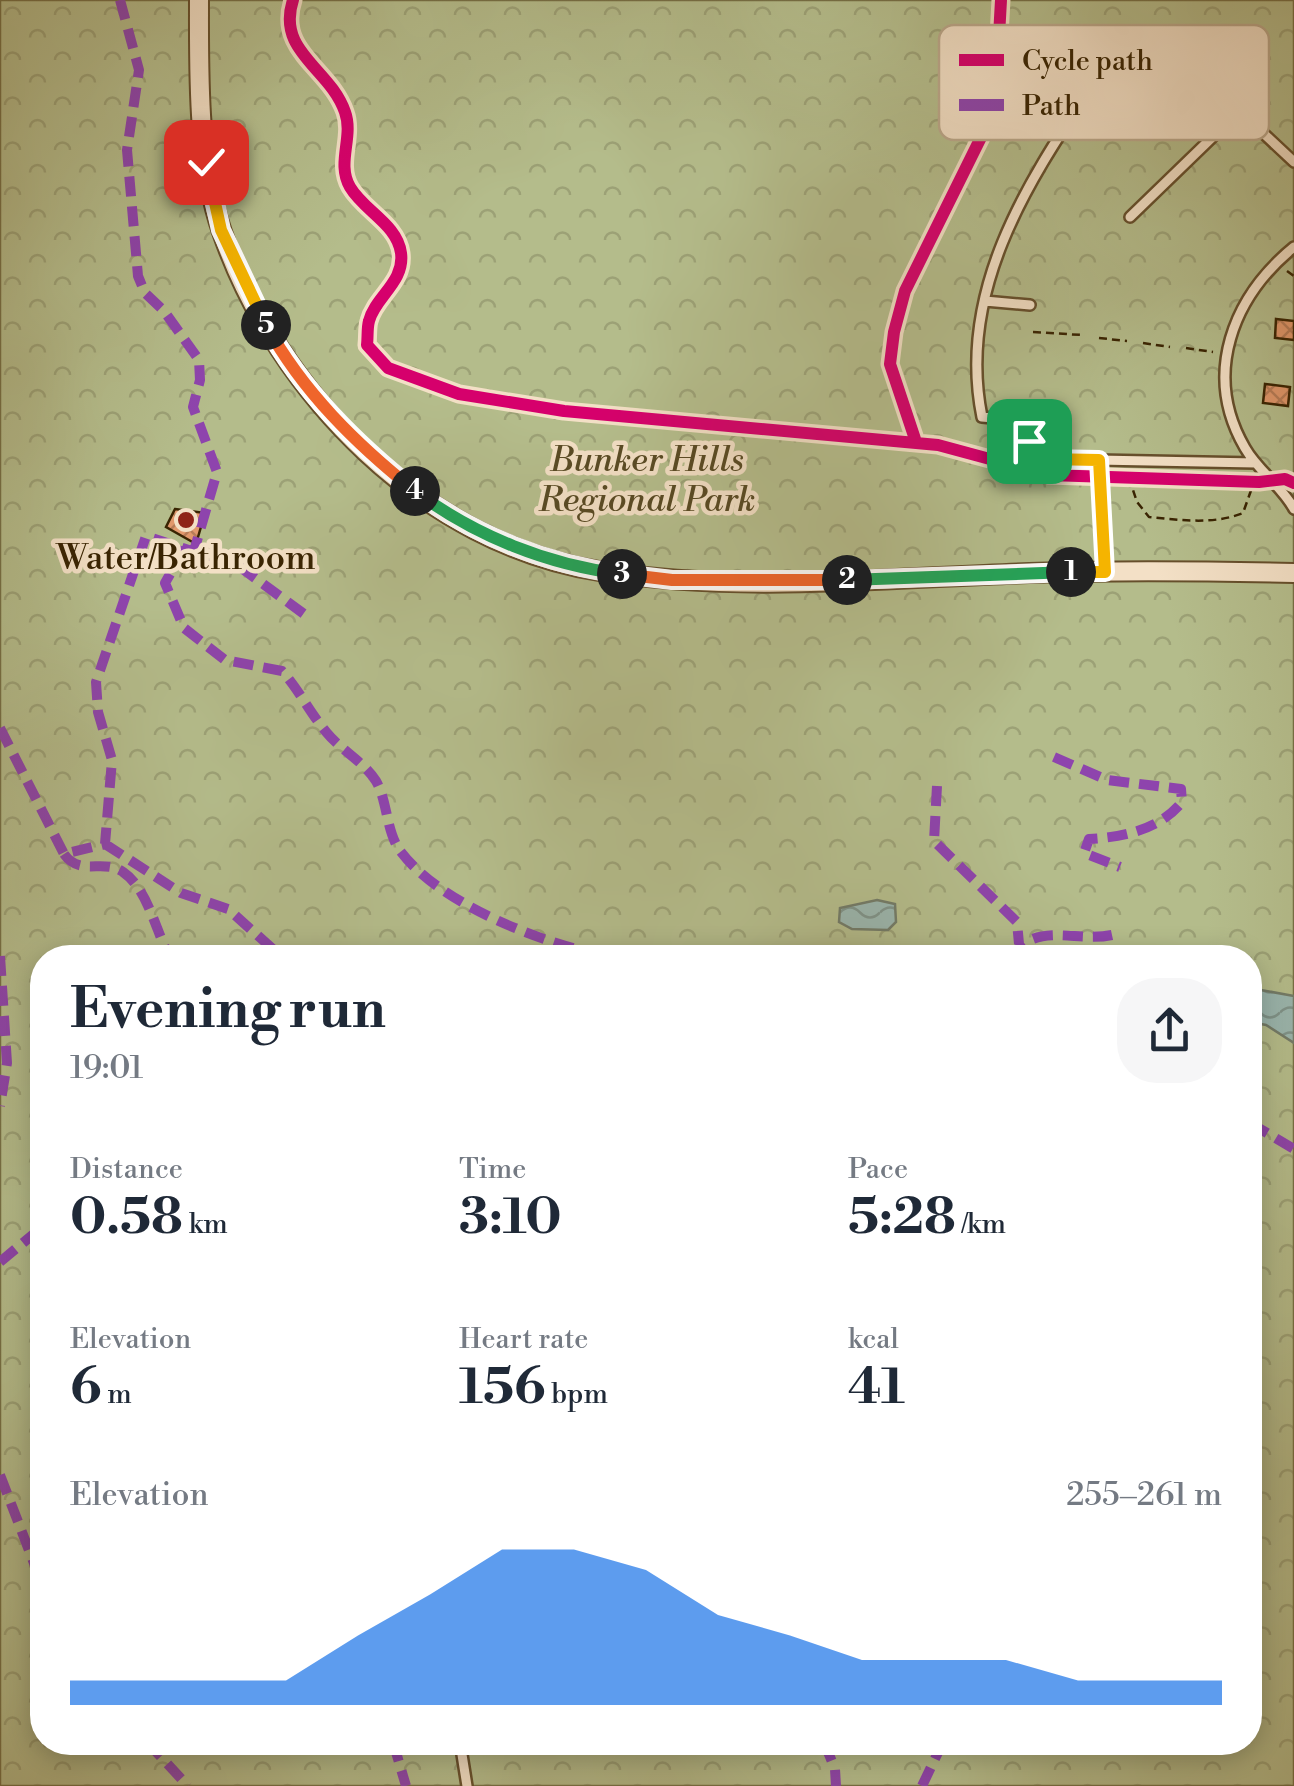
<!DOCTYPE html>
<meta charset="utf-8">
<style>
:root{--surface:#fff;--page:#f6f6f7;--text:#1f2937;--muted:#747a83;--accent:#1a73e8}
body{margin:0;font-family:"Libre Bodoni",serif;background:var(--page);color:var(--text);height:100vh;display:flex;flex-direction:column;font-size:38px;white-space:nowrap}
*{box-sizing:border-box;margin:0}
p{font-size:32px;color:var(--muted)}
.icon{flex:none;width:55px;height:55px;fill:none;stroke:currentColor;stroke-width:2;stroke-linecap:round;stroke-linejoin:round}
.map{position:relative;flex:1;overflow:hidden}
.side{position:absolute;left:30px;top:945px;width:1232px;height:810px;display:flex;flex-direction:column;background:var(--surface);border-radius:40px;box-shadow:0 5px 25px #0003}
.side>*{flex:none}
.pin{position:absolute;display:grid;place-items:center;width:85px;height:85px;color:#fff;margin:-42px;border-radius:20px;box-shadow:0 5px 15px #0006}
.km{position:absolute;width:50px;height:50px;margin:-25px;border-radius:50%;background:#222;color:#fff;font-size:28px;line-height:50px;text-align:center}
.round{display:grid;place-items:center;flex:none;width:105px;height:105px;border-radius:40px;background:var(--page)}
.headline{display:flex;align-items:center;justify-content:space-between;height:170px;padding:0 40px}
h1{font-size:55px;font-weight:700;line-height:75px}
.metrics{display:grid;grid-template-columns:repeat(3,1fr);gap:15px;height:170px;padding:10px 40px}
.metrics div{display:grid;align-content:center}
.metrics b{font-size:50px;font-weight:700}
.metrics small{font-size:28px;font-weight:400}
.metrics p{font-size:28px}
.chart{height:280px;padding:20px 40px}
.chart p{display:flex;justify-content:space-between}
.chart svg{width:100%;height:180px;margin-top:10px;fill:var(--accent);opacity:.7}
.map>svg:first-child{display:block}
.forest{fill:url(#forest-crowns);stroke:#767046;stroke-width:2.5;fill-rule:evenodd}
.water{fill:url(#water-waves);stroke:#737c69;stroke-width:2.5}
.building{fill:url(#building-cross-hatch);stroke:#392402;stroke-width:2.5}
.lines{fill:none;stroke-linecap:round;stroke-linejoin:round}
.service-casing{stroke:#664f2c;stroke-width:14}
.minor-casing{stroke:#664f2c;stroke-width:22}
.path{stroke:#392402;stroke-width:2.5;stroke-dasharray:8 5;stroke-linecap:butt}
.service{stroke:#f3e0c6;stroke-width:9}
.minor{stroke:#f3e0c6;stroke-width:18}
.quiet{stroke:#8e44ad;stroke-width:10;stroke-dasharray:20 10;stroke-linecap:butt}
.cycleway-casing{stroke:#f3e0c6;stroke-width:19}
.cycleway{stroke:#d6006c;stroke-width:12}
.split-1-casing{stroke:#fff;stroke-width:20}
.split-2-casing{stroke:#fff;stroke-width:20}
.split-3-casing{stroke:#fff;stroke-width:20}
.split-4-casing{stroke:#fff;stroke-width:20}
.split-5-casing{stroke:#fff;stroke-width:20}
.split-6-casing{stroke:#fff;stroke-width:20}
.split-1{stroke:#f5b400;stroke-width:12}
.split-2{stroke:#22a559;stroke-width:12}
.split-3{stroke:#f0652b;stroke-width:12}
.split-4{stroke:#22a559;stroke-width:12}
.split-5{stroke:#f0652b;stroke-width:12}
.split-6{stroke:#f5b400;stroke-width:12}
.poi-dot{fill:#8f2418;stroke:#f3e0c6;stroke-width:4}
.labels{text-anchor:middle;stroke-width:9;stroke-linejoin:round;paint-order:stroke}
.park-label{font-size:35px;font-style:italic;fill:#584a24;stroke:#f3e0c6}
.poi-label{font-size:35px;fill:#392402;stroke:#f3e0c6}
.key{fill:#f3e0c6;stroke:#bba88b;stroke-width:2.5}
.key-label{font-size:28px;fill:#392402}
</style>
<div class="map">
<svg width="1294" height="1786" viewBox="0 0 1294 1786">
<defs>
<pattern id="forest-crowns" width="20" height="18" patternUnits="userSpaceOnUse" patternTransform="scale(2.5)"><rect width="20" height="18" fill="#b4bc8b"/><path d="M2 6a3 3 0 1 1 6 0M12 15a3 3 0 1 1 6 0" fill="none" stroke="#9ca176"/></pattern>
<pattern id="water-waves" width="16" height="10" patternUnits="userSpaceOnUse" patternTransform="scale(2.5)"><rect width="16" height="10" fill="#9ab6ae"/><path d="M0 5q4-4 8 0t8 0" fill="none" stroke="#7f948b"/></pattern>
<pattern id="building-cross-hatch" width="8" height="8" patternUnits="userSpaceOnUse" patternTransform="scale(2.5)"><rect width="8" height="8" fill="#e1986c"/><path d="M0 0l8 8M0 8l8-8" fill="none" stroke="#b77c57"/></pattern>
</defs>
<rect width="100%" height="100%" fill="#edd0a8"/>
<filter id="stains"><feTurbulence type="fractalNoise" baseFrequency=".002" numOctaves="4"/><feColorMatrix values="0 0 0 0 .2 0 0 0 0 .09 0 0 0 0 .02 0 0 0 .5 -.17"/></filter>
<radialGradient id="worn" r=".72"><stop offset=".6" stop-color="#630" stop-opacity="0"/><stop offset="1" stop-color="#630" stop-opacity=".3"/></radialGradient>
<!-- forest -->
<path class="forest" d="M0,0H1294V1786H0ZM42,958H1250V1742H42Z"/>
<!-- water -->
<path class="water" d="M877,900L895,904L896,922L888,930L852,929L839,922L840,908Z
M1250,988L1294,996V1043L1266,1025L1250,1022Z"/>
<!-- building -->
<path class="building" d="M1276,319L1294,321V340L1275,338Z
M1265,384L1290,387L1288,406L1263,403Z
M175,509L205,513L196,544L166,527Z"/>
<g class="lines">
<defs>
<path id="service" d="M1226,124L1091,88C1025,185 957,294 982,417L1025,421L1033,453L1044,459L1256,463
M1130,217L1226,124L1262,132L1294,162
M1294,247C1233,297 1202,374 1245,448C1258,471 1282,486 1294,509
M985,301L1030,305
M1099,460L1105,571
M460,1742L467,1786"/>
<path id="minor" d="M199,0C199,76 197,159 222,232C278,394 425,544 599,571C740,593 887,578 1029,573C1117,570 1206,571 1294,573"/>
</defs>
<!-- service casing -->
<use href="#service" class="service-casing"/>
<!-- minor casing -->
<use href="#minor" class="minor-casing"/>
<!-- path -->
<path class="path" d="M1287,271L1294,276
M1033,332L1082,335
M1099,338L1127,341
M1143,343L1170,347
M1186,348L1213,352
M1129,478L1137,502L1149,517C1181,520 1213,525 1243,513L1254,482"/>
<!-- service -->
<use href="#service" class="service"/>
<!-- minor -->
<use href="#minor" class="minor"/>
<!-- quiet -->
<path class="quiet" d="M120,0L139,70L127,150L138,276L145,293L164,311L199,360L200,380L193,407L217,472L194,551
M185,548L165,583L184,628L225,660L282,671C299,690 310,713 327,733C341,750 364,762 376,781C388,802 386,833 401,852C443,907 551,947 616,958
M0,728L64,854L105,844L112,760L98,712L96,682L146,536L240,567L304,614
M1054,757L1107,780L1181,789L1182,802C1159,830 1124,837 1089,839L1084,853L1120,867
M937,786L934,841L1017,922L1019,944
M105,844L181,893L228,909L283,958
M64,854C80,877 104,858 123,872C148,889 156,932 170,958
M0,956L7,1063L0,1106
M1011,958C1034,920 1076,943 1112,935
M1250,1123L1294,1149
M0,1262L42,1227
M0,1475L42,1584
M147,1742L188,1786
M393,1742L406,1786
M824,1742L835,1769L836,1786
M922,1786L943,1742"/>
<defs>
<path id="cycleway" d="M293,0C276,52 330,68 345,112C354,137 336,163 350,187C364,211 397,224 401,253C405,282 375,297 369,321C367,328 368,337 367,345L388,368L459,394L564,411L938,445L1049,475L1259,482L1285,479L1294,483
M916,442L890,364L894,332L905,291L995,109L1001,0"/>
</defs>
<!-- cycleway casing -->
<use href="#cycleway" class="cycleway-casing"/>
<!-- cycleway -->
<use href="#cycleway" class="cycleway"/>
</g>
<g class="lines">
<defs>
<path id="split-1" d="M1029,441L1034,454L1044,459L1099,460L1105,572H1071"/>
<path id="split-2" d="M847,580L1071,572"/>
<path id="split-3" d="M622,574L672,580H847"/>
<path id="split-4" d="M415,491C475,536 548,565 622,574"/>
<path id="split-5" d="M266,325C303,392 356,444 415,491"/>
<path id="split-6" d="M206,162L221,230L266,325"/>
</defs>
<!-- split-1 casing -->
<use href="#split-1" class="split-1-casing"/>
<!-- split-2 casing -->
<use href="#split-2" class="split-2-casing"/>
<!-- split-3 casing -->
<use href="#split-3" class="split-3-casing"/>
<!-- split-4 casing -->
<use href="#split-4" class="split-4-casing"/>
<!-- split-5 casing -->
<use href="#split-5" class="split-5-casing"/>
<!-- split-6 casing -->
<use href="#split-6" class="split-6-casing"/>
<!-- split-1 -->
<use href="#split-1" class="split-1"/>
<!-- split-2 -->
<use href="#split-2" class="split-2"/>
<!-- split-3 -->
<use href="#split-3" class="split-3"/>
<!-- split-4 -->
<use href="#split-4" class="split-4"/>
<!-- split-5 -->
<use href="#split-5" class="split-5"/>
<!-- split-6 -->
<use href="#split-6" class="split-6"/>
</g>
<!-- markers -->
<circle class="poi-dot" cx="186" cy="520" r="10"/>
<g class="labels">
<!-- park labels -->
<g class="park-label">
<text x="647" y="471">Bunker Hills<tspan x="647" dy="40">Regional Park</tspan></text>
</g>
<!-- poi labels -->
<g class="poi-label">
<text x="186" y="569">Water/Bathroom</text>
</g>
</g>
<!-- legend -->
<rect x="939" y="25" width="330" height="115" rx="15" class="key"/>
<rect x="959" y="54" width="45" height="12" fill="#d6006c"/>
<rect x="959" y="99" width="45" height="12" fill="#8e44ad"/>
<g class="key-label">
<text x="1022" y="70">Cycle path</text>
<text x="1022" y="115">Path</text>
</g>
<rect width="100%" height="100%" filter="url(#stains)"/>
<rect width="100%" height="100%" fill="url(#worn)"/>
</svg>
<div class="pin" style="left:1029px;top:441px;background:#1e9e55"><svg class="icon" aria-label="arrive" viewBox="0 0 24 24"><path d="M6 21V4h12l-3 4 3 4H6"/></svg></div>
<div class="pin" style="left:206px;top:162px;background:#d93025"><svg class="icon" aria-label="check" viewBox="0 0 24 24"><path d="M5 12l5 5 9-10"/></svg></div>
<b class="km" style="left:1071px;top:572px">1</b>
<b class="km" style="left:847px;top:580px">2</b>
<b class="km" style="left:622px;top:574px">3</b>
<b class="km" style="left:415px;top:491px">4</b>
<b class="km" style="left:266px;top:325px">5</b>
<section class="side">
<div class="headline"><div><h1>Evening run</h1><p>19:01</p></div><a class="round"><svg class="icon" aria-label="share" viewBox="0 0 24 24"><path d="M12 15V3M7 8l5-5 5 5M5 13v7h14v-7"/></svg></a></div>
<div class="metrics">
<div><p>Distance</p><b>0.58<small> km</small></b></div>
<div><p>Time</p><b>3:10</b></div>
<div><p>Pace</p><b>5:28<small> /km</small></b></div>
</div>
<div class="metrics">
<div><p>Elevation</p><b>6<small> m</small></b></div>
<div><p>Heart rate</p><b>156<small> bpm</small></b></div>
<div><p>kcal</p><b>41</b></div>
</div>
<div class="chart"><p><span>Elevation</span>255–261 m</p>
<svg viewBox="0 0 160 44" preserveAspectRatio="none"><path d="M0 44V38L10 38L20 38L30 38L40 27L50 17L60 6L70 6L80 11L90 22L100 27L110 33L120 33L130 33L140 38L150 38L160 38V44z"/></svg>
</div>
</section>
</div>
